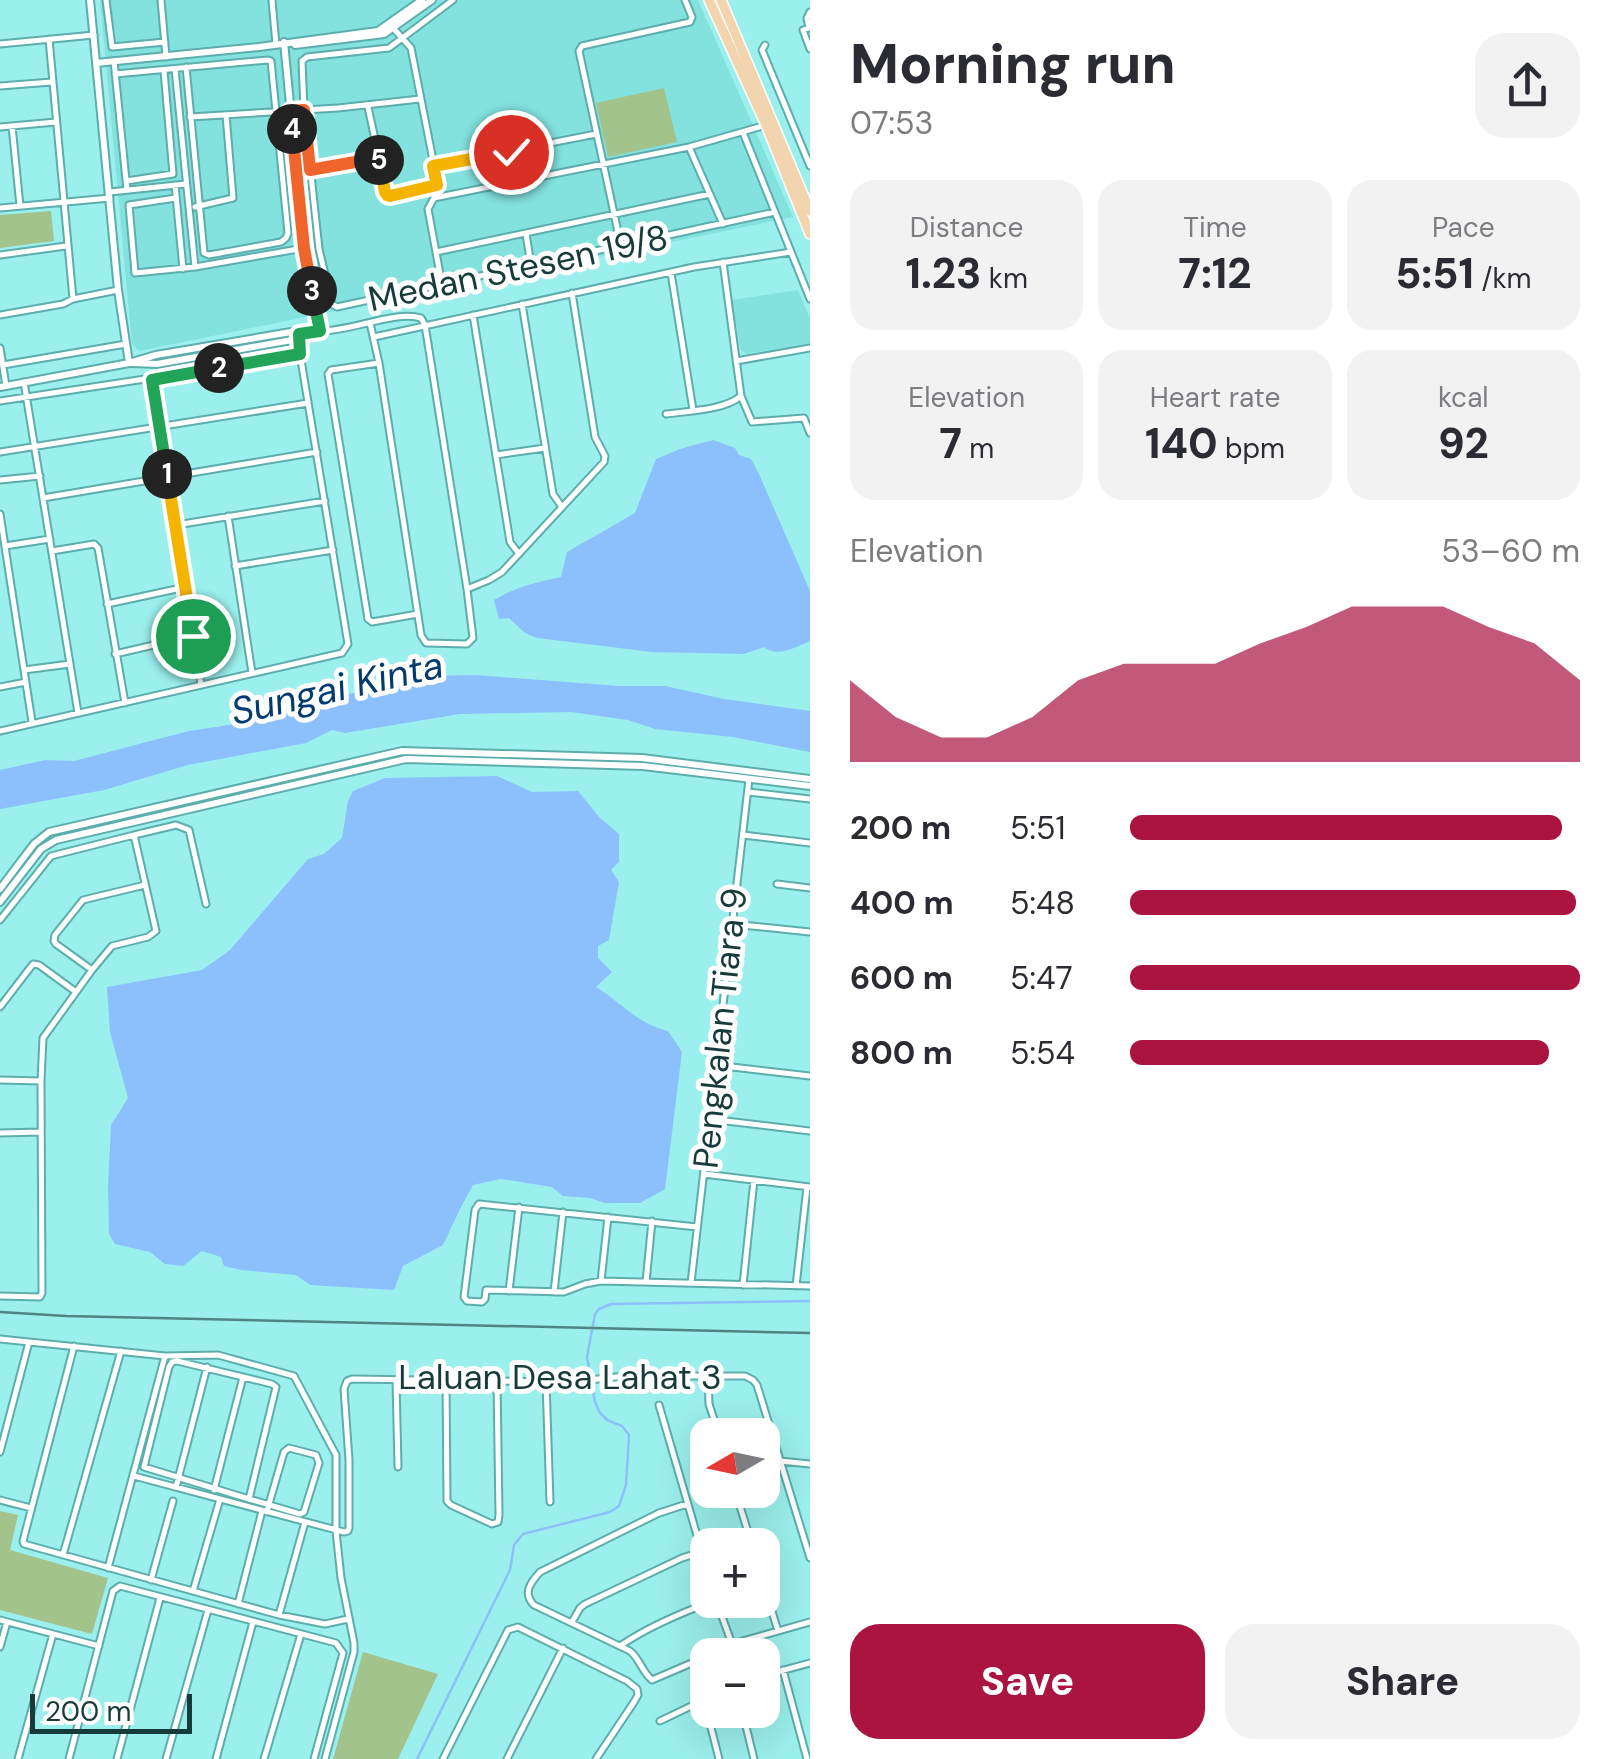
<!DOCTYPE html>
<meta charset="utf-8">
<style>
:root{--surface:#fff;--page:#f2f2f3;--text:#2b2b33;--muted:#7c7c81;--accent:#aa143f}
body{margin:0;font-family:"DM Sans",sans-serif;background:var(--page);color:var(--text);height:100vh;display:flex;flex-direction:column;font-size:38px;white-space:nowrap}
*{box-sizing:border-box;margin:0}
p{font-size:32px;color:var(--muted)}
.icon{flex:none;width:55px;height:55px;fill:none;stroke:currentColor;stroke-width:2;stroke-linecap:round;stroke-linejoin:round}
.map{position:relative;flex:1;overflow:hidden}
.side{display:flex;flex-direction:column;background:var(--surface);width:810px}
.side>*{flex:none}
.needle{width:65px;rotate:261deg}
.tools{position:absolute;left:690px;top:1418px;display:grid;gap:20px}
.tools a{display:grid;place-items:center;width:90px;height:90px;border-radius:20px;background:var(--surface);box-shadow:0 10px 40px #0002;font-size:50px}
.scale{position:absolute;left:30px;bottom:25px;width:162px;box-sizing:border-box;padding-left:10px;border:5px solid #173a3a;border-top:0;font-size:28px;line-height:35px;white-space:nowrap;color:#173a3a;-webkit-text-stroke:8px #fefefe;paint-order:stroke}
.pin{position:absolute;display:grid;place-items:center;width:85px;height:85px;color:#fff;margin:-42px;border:5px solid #fff;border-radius:50%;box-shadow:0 2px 10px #0007}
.km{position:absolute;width:50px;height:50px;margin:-25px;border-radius:50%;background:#222;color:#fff;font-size:28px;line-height:50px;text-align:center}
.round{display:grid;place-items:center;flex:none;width:105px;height:105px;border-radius:30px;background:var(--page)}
.headline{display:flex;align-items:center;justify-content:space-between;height:170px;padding:0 40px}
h1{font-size:55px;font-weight:800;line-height:75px}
.stats{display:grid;grid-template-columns:repeat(3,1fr);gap:15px;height:170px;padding:10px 40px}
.stats div{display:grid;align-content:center;border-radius:25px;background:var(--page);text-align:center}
.stats b{font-size:42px;font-weight:800}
.stats small{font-size:28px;font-weight:400}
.stats p{font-size:28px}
.chart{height:280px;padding:20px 40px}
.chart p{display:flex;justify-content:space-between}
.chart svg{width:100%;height:180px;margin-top:10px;fill:var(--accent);opacity:.7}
.button{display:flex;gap:20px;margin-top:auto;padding:20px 40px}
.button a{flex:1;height:115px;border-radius:30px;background:var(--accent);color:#fff;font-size:40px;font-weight:800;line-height:115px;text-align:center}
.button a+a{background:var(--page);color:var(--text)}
ul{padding:0 40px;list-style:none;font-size:32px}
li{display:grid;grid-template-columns:160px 120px 1fr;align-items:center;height:75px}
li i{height:25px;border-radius:12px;background:var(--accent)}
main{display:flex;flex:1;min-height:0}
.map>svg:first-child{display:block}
.built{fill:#83e1de}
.green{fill:#a3c38d}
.water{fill:#8cc0fd}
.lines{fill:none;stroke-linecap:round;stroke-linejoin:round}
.stream{stroke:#8cc0fd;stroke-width:2.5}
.minor-casing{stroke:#5baeac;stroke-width:9}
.tertiary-casing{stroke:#5baeac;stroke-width:10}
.primary-casing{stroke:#fff;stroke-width:12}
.minor{stroke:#fff;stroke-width:5}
.tertiary{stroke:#fff;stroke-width:6}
.primary{stroke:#f2d5af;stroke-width:9}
.rail{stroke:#4e8584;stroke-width:2.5}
.split-1-casing{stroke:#fff;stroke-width:20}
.split-2-casing{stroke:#fff;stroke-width:20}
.split-3-casing{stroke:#fff;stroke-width:20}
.split-4-casing{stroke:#fff;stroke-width:20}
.split-5-casing{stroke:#fff;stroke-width:20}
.split-6-casing{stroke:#fff;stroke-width:20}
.split-1{stroke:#f5b400;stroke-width:12}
.split-2{stroke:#22a559;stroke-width:12}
.split-3{stroke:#22a559;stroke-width:12}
.split-4{stroke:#f0652b;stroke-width:12}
.split-5{stroke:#f0652b;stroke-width:12}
.split-6{stroke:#f5b400;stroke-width:12}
.labels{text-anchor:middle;stroke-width:10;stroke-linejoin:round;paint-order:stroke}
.street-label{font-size:35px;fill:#173a3a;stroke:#fefefe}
.water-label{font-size:38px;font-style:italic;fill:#023b70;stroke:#fefefe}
</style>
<main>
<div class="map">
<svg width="810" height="1759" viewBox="0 0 810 1759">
<rect width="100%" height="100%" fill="#9befec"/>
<!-- built -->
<path class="built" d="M100,0H698L793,217L139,351L132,344Z
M798,290L810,319V343L746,354L740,349L732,300Z"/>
<!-- green -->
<path class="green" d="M664,88L677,142L608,157L596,103Z
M51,211L54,241L0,248V215Z
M0,1511L18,1515L10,1550L108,1578L92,1634L0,1610Z
M363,1652L438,1674L398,1759H333Z"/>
<!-- water -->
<path class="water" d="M713,440L735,448L739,455L751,459L759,474L810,591V641C795,647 778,658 764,647L744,654L652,652L537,638L525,633L509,618L499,619L494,600C516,587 537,582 561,577L567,552L635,513L656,459L680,449Z
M475,675L619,686H665L724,699L810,711V752L733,737L655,729L628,720L571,712L460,714L345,733L332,730L306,743L188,765L104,790L0,809V770L45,760L74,761L189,731L229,725L275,711L427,676Z
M497,776L532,792L578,791L599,817L619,834V862L611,870L619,882L609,940L598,946V958L612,972L596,987C624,1004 634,1022 668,1031L682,1052L665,1189L640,1203H605L590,1198L563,1196L552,1187L501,1179L473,1185L460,1209L443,1245L403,1266L394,1290L310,1285L296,1275L241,1270L224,1266L221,1257L202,1251L183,1266L165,1264L150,1252L115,1244L109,1234L108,1186L111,1125L128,1098L110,1032L107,987L202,970L230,950L308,859L324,854L342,838L348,801L353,791L385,778Z"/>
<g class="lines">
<!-- stream -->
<path class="stream" d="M417,1759L510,1570L514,1545L523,1534L610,1512L619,1506L626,1485L629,1435L622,1426L607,1420L600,1413L595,1402L587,1357L595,1314L599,1309L611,1304L810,1301"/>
<defs>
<path id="minor" d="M106,0L112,47L165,42
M161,0L166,57
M272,0L276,45
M453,0L389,48L307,57L302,61L304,110L319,249L332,304L337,307L775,212
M810,12L807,18L809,28L803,30L810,49
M394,29L411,48L440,196
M49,39L73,299
M0,44L94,35
M765,45L762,50L810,166
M114,61L127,190
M175,69L195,267
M115,74L268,60L271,61L288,233L286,238L281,242L209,255L204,253L186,67
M0,86L52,82
M368,107L387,195L437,185
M190,117L338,108L420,99
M12,126L20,206
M0,127L56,122
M744,135L810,299
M689,147L723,224
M433,166L596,134
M310,170L378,157
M126,181L173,174L164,71
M175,185L183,269
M110,192L186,184
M176,198L129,205L135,273L195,267L304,248
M195,207L233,198L226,115
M0,208L110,198
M526,234L531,265
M621,246L579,51L582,46L690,22L692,17L685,0
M436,252L710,194
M0,255L66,246
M723,262L741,396L752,422L804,418L810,433
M671,273L693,410
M442,285L428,209L434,198L689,147L766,125
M522,304L553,494L562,507
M0,315L63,304L73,299L118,290
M473,315L510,542L519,554
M320,331C349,332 396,310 421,318L425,325L467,589L473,638L467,644L426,643L421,635L379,363L370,323
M374,337L694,267L791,252
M0,348L6,386
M736,361L810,348
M379,363L331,370L328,374L368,619L372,622L418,614
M3,365L126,344
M24,382L78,713
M0,401L145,379
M666,414C688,411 725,410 741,396
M0,452L308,403
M496,455L545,448
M167,477L317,452
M0,480L40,476
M43,498L156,479
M0,514L32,722
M228,516L252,673
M176,525L325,501
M5,546L50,539
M52,551L94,544L98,548L125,703
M235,566L333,550
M467,589L489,580L502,572L604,462L605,456L595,437L572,293
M107,604L186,587
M115,654L193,636
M24,670L70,664
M201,685L152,380L300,354
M0,687L26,682
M0,731L342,653L348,644L300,354L299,334
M748,792L810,799
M134,835L176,825L189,830L206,904
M743,835L810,843
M777,884L810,888
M0,920L51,856L134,835L156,931L148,937L112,946L92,970L43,1038L41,1081L0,1080
M732,924L810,932
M92,970L56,944L54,941L55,935L83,900L145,885
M0,1007L33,964L39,965L76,992
M715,1065L810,1076
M709,1119L810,1131
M0,1133L41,1132
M704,1174L810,1187
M697,1227L479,1204L475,1210L464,1297L467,1301L482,1302L485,1299L486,1290L564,1292L585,1284L601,1281L810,1286
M601,1281L608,1217
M646,1282L652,1221
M691,1283L749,779
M743,1285L754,1180
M796,1286L807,1187
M509,1291L519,1207
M554,1292L563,1212
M0,1296L40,1297L42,1293L41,1081
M0,1339L165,1356L218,1355L294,1376L336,1455V1531L341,1578L354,1643V1652L325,1759
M74,1346L23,1541L24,1544L279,1615L325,1624L348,1619
M177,1361L272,1384L276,1387L249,1499L144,1467L169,1367L172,1362Z
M708,1375L709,1404L719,1435
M396,1380L398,1467
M446,1380L447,1501L451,1505L492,1524L498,1522L499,1515L497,1381
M546,1381L550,1502
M659,1405L708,1573
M0,1452L29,1342
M780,1461L810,1464
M134,1476L344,1532L348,1531L349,1528V1460L344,1389L347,1381L352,1379L572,1382L625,1376H745L753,1380L757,1385L810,1558
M176,1487L207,1367
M214,1490L243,1377
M735,1490L752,1545
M249,1499L300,1514L304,1512L319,1463L316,1455L289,1448L284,1452L269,1504L267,1512
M0,1500L31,1508
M687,1504L659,1513L540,1572C531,1582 522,1593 534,1605L630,1651C640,1659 642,1672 652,1680L708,1656
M63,1555L121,1351
M108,1568L165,1356
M762,1579L778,1631
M151,1580L173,1501
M193,1591L220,1499
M716,1600L732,1644
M238,1604L262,1511
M279,1615L305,1522
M0,1620L99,1646
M572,1622L580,1608L585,1604L682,1558L701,1552
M620,1646C649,1626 683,1612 716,1600
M0,1647L7,1622
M709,1655L732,1644L810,1622
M783,1670L807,1759
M762,1676L810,1663
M704,1700L719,1759
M742,1710L754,1759
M660,1721L708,1698
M18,1759L53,1634
M69,1759L113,1591L120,1586L336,1643L343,1653L314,1759
M117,1759L160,1598
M166,1759L208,1610
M216,1759L253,1622
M264,1759L301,1634
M443,1759L505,1636L508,1630L518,1627L627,1681L637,1689L638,1695L634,1702L596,1759
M507,1759L563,1648"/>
<path id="tertiary" d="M90,0L118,290L129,363
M295,45L384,34L432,0
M96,63L259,47L378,31L422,0
M132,363L157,364L292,340L296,335
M0,387L129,363L156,355L291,332L296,335L320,331L304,248L284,42
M0,889L34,844L49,832L402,751L642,758L810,779
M0,902L41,849L56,840L406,759L643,766L810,786"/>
<path id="primary" d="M709,0L766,125L810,234
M721,0L810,211"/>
</defs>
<!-- minor casing -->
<use href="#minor" class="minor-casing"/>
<!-- tertiary casing -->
<use href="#tertiary" class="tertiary-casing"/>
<!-- primary casing -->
<use href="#primary" class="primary-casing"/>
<!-- minor -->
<use href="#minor" class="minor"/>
<!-- tertiary -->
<use href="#tertiary" class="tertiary"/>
<!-- primary -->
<use href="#primary" class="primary"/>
<!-- rail -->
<path class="rail" d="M0,1312L66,1316L810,1333"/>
</g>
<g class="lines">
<defs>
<path id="split-1" d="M167,474L193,636"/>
<path id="split-2" d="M167,474L152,380L219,368"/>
<path id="split-3" d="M219,368L300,354L299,334L320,331L312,291"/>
<path id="split-4" d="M292,129L304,248L312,291"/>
<path id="split-5" d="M292,129L290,111L304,110L310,170L378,158L379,160"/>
<path id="split-6" d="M379,160L385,192L387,195L390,196L437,185L433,166L511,152"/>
</defs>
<!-- split-1 casing -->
<use href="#split-1" class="split-1-casing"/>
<!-- split-2 casing -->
<use href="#split-2" class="split-2-casing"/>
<!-- split-3 casing -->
<use href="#split-3" class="split-3-casing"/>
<!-- split-4 casing -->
<use href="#split-4" class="split-4-casing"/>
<!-- split-5 casing -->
<use href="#split-5" class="split-5-casing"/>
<!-- split-6 casing -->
<use href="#split-6" class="split-6-casing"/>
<!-- split-1 -->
<use href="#split-1" class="split-1"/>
<!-- split-2 -->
<use href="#split-2" class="split-2"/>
<!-- split-3 -->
<use href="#split-3" class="split-3"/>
<!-- split-4 -->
<use href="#split-4" class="split-4"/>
<!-- split-5 -->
<use href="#split-5" class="split-5"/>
<!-- split-6 -->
<use href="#split-6" class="split-6"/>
</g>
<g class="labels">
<!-- street labels -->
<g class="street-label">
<text transform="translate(518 268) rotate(-12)" y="12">Medan Stesen 19/8</text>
<text transform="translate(720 1028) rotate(-84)" y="12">Pengkalan Tiara 9</text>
<text x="560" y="1389">Laluan Desa Lahat 3</text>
</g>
<!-- water labels -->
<g class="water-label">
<text transform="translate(337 688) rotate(-13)" y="13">Sungai Kinta</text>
</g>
</g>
</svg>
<div class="tools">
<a><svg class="needle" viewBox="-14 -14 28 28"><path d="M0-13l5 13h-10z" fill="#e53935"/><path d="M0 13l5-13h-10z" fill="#7c7c81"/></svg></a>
<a>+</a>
<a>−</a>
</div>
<div class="scale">200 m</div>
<div class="pin" style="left:193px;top:636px;background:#1e9e55"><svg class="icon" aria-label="arrive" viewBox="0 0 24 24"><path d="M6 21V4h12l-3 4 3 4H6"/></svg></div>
<div class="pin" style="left:511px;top:152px;background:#d93025"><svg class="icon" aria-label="check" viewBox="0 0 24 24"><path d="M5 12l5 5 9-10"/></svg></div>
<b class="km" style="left:167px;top:474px">1</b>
<b class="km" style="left:219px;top:368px">2</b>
<b class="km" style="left:312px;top:291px">3</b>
<b class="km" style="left:292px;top:129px">4</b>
<b class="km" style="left:379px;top:160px">5</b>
</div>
<section class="side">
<div class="headline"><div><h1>Morning run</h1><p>07:53</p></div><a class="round"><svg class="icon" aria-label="share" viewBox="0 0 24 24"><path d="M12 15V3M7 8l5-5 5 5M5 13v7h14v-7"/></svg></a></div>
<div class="stats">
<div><p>Distance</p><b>1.23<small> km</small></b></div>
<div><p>Time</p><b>7:12</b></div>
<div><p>Pace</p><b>5:51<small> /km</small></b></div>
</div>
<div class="stats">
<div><p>Elevation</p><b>7<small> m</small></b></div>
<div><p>Heart rate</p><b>140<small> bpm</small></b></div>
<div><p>kcal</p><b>92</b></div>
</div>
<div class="chart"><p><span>Elevation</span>53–60 m</p>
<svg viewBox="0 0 160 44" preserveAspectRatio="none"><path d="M0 44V24L10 33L20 38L30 38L40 33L50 24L60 20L70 20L80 20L90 15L100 11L110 6L120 6L130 6L140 11L150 15L160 24V44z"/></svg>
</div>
<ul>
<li><b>200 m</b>5:51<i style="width:96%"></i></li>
<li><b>400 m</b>5:48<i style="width:99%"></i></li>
<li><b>600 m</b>5:47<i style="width:100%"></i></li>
<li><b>800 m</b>5:54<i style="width:93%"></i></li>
</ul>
<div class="button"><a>Save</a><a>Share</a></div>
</section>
</main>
